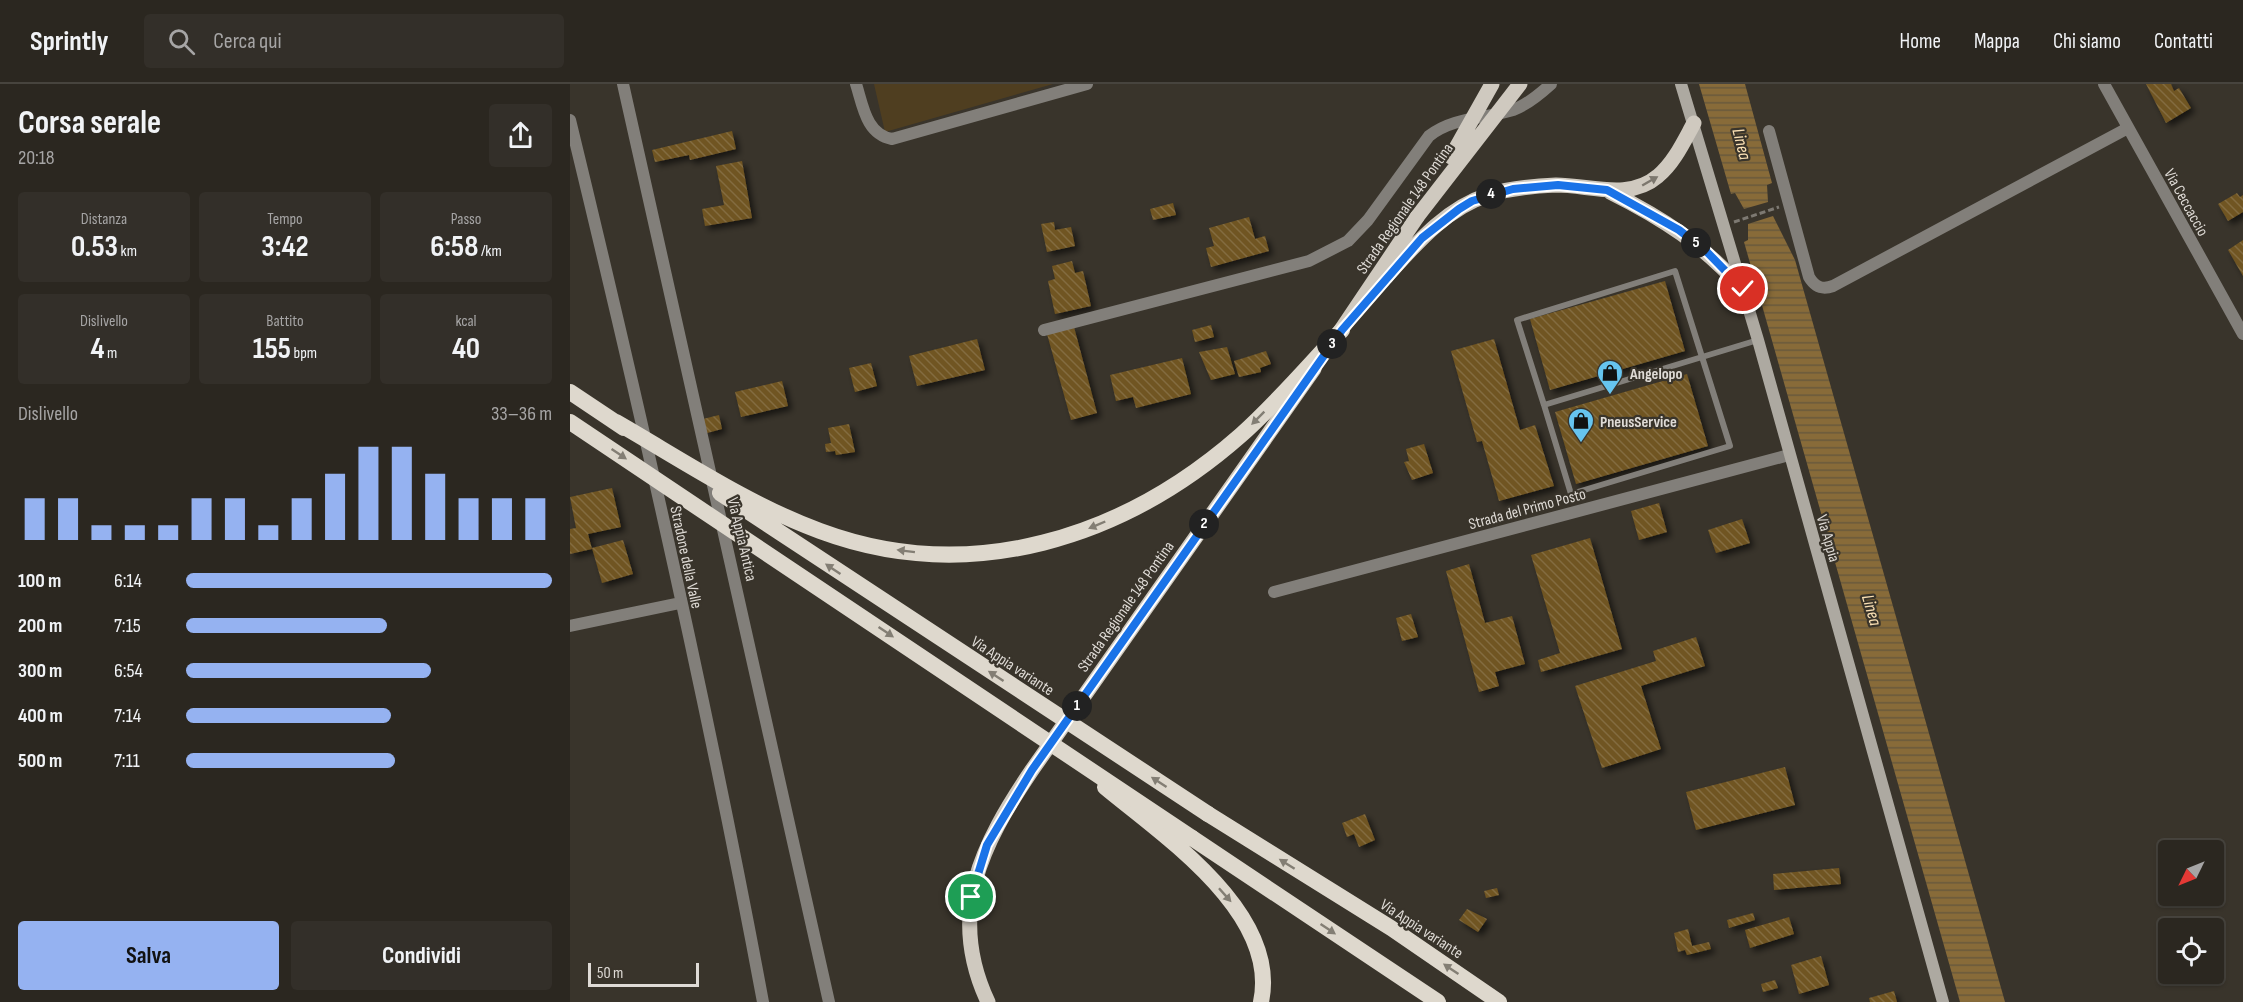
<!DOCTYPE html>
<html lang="it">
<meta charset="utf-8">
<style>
:root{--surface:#2b2720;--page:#332f29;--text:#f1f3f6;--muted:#a6a5a5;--line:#47443e;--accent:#95b2f1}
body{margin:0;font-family:"Sofia Sans Condensed",sans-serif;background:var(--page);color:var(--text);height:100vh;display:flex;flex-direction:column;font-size:22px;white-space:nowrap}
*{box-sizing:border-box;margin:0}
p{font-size:20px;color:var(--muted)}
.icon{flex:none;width:33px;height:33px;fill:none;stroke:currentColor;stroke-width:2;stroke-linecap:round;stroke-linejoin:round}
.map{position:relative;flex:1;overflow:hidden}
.details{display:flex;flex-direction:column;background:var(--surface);width:570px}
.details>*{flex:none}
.needle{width:39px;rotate:227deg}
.fabs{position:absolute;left:1588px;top:756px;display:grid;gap:12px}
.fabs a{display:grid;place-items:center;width:66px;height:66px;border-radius:6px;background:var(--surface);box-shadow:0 2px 4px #0004,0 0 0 2px var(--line);font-size:30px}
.scale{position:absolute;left:18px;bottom:15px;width:111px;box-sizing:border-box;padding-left:6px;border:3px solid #dfdbd6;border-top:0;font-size:16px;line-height:21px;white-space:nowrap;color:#dfdbd6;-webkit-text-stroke:4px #39342b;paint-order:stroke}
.pin{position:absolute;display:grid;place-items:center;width:51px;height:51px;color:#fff;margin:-26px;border:3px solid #fff;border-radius:50%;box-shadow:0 2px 6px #0007}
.km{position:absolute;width:30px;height:30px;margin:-15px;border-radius:50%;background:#222;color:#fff;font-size:16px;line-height:30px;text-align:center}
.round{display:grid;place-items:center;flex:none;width:63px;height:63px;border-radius:6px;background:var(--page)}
.head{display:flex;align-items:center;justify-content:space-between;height:102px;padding:0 18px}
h1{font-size:33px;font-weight:700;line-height:45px}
.figures{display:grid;grid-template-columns:repeat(3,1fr);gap:9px;height:102px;padding:6px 18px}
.figures div{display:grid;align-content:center;border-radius:6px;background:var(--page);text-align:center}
.figures b{font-size:30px;font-weight:700}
.figures small{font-size:16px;font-weight:400}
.figures p{font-size:16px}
.chart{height:168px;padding:12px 18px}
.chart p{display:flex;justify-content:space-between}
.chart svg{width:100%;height:108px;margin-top:6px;stroke:var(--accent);stroke-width:6}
.cta{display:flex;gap:12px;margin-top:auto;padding:12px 18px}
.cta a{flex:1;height:69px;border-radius:6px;background:var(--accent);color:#111;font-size:24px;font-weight:700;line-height:69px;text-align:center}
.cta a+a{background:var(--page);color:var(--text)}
ul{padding:0 18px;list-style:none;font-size:20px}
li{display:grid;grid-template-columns:96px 72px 1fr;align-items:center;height:45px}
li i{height:15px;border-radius:8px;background:var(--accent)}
header{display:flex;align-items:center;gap:36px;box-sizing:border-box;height:84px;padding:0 30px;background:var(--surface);border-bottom:2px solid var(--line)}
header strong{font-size:28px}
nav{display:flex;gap:33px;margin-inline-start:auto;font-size:21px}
.search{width:420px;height:54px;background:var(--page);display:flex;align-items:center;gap:15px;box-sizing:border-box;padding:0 21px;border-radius:6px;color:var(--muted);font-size:22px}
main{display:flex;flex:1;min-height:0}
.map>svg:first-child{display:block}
.green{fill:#4f3e20}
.water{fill:url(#water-rules)}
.building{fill:url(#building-back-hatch);filter:url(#shadow)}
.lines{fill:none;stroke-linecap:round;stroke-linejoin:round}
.path{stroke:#7d7972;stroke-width:3;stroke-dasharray:6 3;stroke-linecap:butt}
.service{stroke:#827f7a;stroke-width:6}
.minor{stroke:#827f7a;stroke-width:12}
.tertiary{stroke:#827f7a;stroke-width:12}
.secondary{stroke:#ada9a1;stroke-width:12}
.primary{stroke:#cfc9bf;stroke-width:15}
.trunk{stroke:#ded8cd;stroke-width:16}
.primary-bridge{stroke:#cfc9bf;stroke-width:15}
.trunk-bridge{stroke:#ded8cd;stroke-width:16}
.oneway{fill:#7c776e}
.oneway2{fill:#837e74}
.route-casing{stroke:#fff;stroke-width:12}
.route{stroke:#1a73e8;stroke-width:8}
.labels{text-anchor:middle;stroke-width:4.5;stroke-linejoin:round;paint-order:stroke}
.street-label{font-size:16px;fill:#dfdbd6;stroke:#39342b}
.poi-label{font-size:16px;font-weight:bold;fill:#dfdbd6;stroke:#39342b;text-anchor:start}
.water-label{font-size:18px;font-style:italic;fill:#fae0b4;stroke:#39342b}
</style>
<header>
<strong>Sprintly</strong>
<div class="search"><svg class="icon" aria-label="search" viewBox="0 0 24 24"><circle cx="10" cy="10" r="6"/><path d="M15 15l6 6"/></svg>Cerca qui</div>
<nav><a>Home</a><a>Mappa</a><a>Chi siamo</a><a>Contatti</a></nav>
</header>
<main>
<section class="details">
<div class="head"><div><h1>Corsa serale</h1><p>20:18</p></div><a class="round"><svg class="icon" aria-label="share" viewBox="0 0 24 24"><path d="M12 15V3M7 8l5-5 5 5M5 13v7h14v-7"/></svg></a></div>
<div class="figures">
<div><p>Distanza</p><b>0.53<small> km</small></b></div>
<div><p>Tempo</p><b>3:42</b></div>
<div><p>Passo</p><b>6:58<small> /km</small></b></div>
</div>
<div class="figures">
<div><p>Dislivello</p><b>4<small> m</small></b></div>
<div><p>Battito</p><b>155<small> bpm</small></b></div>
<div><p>kcal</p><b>40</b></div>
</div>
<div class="chart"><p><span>Dislivello</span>33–36 m</p>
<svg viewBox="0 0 160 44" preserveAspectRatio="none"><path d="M5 44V27M15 44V27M25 44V38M35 44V38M45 44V38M55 44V27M65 44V27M75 44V38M85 44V27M95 44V17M105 44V6M115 44V6M125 44V17M135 44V27M145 44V27M155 44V27"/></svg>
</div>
<ul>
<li><b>100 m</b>6:14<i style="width:100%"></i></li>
<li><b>200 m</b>7:15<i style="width:55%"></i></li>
<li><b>300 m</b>6:54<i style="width:67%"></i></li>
<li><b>400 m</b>7:14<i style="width:56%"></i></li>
<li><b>500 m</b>7:11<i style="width:57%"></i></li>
</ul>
<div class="cta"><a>Salva</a><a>Condividi</a></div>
</section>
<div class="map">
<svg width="1673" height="918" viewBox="0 0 1673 918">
<defs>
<pattern id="water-rules" width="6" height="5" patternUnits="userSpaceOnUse" patternTransform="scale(1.5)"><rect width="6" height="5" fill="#886b39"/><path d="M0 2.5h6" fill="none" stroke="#69593c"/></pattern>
<pattern id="building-back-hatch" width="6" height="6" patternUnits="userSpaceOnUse" patternTransform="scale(1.5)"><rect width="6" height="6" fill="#6f5421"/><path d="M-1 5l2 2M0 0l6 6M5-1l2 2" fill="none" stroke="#836c40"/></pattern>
<filter id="shadow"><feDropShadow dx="4" dy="4" stdDeviation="3" flood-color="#0009"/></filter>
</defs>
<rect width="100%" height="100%" fill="#39342b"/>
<!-- green -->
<path class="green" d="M304,0H483L315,48Z"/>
<!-- water -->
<path class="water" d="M1129,0H1175L1202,99L1197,101L1198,118L1174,125L1165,109L1161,110Z
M1203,132L1225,176L1435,918H1390L1174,158L1178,156V140Z"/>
<!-- building -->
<path class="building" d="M1576,0H1601L1604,7L1609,4L1621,24L1596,39Z
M162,47L166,65L120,76L119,71L85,78L82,66Z
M172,77L182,134L135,142L132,125L154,121L146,82Z
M1667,109L1670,113L1673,111V128L1658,137L1648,120Z
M603,119L606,131L583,136L580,125Z
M679,133L685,155L695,152L699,167L641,183L636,164L644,162L639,144Z
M484,138L485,146L501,143L505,162L477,168L471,140Z
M1673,156V192L1658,166Z
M502,177L505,189L513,187L521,222L485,230L478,197L485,195L482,182Z
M1095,197L1115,267L980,306L960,235Z
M641,241L644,253L625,258L622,246Z
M504,243L527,329L501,336L477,250Z
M407,255L415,286L347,302L339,272Z
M924,255L950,346L965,341L984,402L929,417L912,357L907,358L881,267Z
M657,263L665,290L641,296L629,268Z
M696,267L701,280L690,284L691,288L669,293L664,277Z
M612,274L621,310L566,324L563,313L546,317L540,291Z
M301,279L307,302L285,308L279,284Z
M1117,290L1138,362L1006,400L985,328Z
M212,297L218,322L171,333L165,308Z
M149,331L152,345L137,349L133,335Z
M279,340L285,368L266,371L265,367L256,368L255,360L261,359L258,344Z
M854,360L863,389L842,396L834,378L839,377L836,365Z
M42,404L51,443L18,450L22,465L0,470V445L6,444L0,413Z
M1089,419L1097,448L1069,456L1061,427Z
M1172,435L1180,459L1146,469L1138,446Z
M1020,454L1052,565L971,588L968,576L990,569L961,471Z
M53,456L63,490L32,499L22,464Z
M899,480L915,539L942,532L955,580L925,588L929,602L909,608L876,487Z
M841,530L848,553L832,557L826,534Z
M1126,553L1135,582L1071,602L1091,665L1032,684L1005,602L1086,577L1083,567Z
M1215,683L1225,721L1126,746L1116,708Z
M795,730L805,756L789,763L784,750L777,753L772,739Z
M1269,784L1271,800L1204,806L1203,790Z
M927,804L929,811L916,814L914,807Z
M897,825L917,835L908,848L889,836Z
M1183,829L1185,836L1159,844L1157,836Z
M1219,833L1224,850L1180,864L1175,846Z
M1118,845L1122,862L1139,858L1141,865L1117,871L1115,866L1108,868L1104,849Z
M1251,872L1259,901L1229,910L1221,881Z
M1205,896L1208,904L1193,908L1191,900Z
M1324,907L1327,918H1300L1299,914Z"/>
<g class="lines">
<!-- path -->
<path class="path" d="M1164,138L1209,123"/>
<!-- service -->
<path class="service" d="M974,321L947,236L1105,187L1160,362L1001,410L974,321L1188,256"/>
<!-- minor -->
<path class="minor" d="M286,0C293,22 296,50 322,55L517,0
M1534,0L1673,250
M0,36C71,328 138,622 193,918
M1199,47L1239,193C1245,203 1252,206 1263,202L1558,44
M474,246L739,177L778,157L798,136L859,52C883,33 914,35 943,26C957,21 970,10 981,0
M704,508L1219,371
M0,542L110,519"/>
<!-- tertiary -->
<path class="tertiary" d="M53,0L259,918"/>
<!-- secondary -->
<path class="secondary" d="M1111,0L1188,256L1373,918"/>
<!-- primary -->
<path class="primary" d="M1040,108C1094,135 1132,160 1173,205
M816,193C845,161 876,124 918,111C940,104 964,102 986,101C1020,101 1059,117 1088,92C1104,79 1114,57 1124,39
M765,255L847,133
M418,918C376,829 412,760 462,686L744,285"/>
<!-- trunk -->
<path class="trunk" d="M535,703C594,752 710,829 691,918
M638,730L821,844L929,918
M622,754L868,918"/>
<!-- primary-bridge -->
<path class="primary-bridge" d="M881,73L922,0
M847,133L950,0"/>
<!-- trunk-bridge -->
<path class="trunk-bridge" d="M0,308L54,344
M0,338L622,754
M46,338C112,376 179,421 250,447C401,503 554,454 671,351C707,319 739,281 772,246
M150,409L638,730"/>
</g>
<!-- one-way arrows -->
<defs><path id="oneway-solid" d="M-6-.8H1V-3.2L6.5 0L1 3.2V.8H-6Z" transform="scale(1.5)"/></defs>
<use class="oneway" href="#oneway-solid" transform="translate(1080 97) rotate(-30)"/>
<g class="oneway2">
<use href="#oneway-solid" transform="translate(688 334) rotate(135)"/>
<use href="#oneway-solid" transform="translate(49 370) rotate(34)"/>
<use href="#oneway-solid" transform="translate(527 441) rotate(157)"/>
<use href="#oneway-solid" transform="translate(336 467) rotate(-173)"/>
<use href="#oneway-solid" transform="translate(263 485) rotate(-146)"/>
<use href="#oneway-solid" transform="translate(316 548) rotate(34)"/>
<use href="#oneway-solid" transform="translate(426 592) rotate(-147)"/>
<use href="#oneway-solid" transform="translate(589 698) rotate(-147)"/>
<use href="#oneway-solid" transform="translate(717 780) rotate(-148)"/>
<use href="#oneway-solid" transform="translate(655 811) rotate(48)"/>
<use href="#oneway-solid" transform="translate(758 845) rotate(34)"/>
<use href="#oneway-solid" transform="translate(881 885) rotate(-146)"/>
</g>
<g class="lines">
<defs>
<path id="route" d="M401,813L417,761L462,686L772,246L852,154L889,125L902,117L943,105L988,101L1037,106L1109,146L1136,167L1173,205"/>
</defs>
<!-- route casing -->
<use href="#route" class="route-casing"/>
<!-- route -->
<use href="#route" class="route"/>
</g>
<!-- icons -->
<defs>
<symbol id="shop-pin" viewBox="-11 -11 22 30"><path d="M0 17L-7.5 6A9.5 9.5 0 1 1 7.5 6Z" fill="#66c4ef" stroke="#39342b"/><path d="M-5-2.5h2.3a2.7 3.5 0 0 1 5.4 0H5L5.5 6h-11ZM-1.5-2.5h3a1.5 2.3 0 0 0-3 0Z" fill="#111"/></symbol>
</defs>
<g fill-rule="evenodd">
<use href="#shop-pin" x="1025" y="274" width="30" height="40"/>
<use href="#shop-pin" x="996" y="322" width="30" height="40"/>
</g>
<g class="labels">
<!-- street labels -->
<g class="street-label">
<text transform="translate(1617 118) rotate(61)" y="6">Via Ceccaccio</text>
<text transform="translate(834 124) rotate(-55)" y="6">Strada Regionale 148 Pontina</text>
<text transform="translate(957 424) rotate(-15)" y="6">Strada del Primo Posto</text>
<text transform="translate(1259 454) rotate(74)" y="6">Via Appia</text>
<text transform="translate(173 455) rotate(77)" y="6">Via Appia Antica</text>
<text transform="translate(117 473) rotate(78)" y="6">Stradone della Valle</text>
<text transform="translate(555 522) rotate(-55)" y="6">Strada Regionale 148 Pontina</text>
<text transform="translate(443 581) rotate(33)" y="6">Via Appia variante</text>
<text transform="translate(852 844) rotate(33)" y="6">Via Appia variante</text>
</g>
<!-- poi labels -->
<g class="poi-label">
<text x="1060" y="295">Angelopo</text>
<text x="1030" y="343">PneusService</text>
</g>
<!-- water labels -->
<g class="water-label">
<text transform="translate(1172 60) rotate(76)" y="6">Linea</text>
<text transform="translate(1302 526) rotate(74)" y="6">Linea</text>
</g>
</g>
</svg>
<div class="fabs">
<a><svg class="needle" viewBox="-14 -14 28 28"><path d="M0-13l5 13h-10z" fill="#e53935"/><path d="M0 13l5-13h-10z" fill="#a6a5a5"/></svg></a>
<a><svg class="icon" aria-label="locate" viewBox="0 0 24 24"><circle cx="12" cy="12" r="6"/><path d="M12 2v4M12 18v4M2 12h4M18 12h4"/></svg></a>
</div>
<div class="scale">50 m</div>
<div class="pin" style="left:401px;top:813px;background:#1e9e55"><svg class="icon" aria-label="arrive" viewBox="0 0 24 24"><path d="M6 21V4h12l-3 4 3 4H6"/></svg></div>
<div class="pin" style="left:1173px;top:205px;background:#d93025"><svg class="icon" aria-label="check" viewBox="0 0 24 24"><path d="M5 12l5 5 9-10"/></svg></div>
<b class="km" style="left:507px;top:622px">1</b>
<b class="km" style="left:634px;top:440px">2</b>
<b class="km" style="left:762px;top:260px">3</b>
<b class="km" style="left:921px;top:110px">4</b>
<b class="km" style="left:1126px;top:159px">5</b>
</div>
</main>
